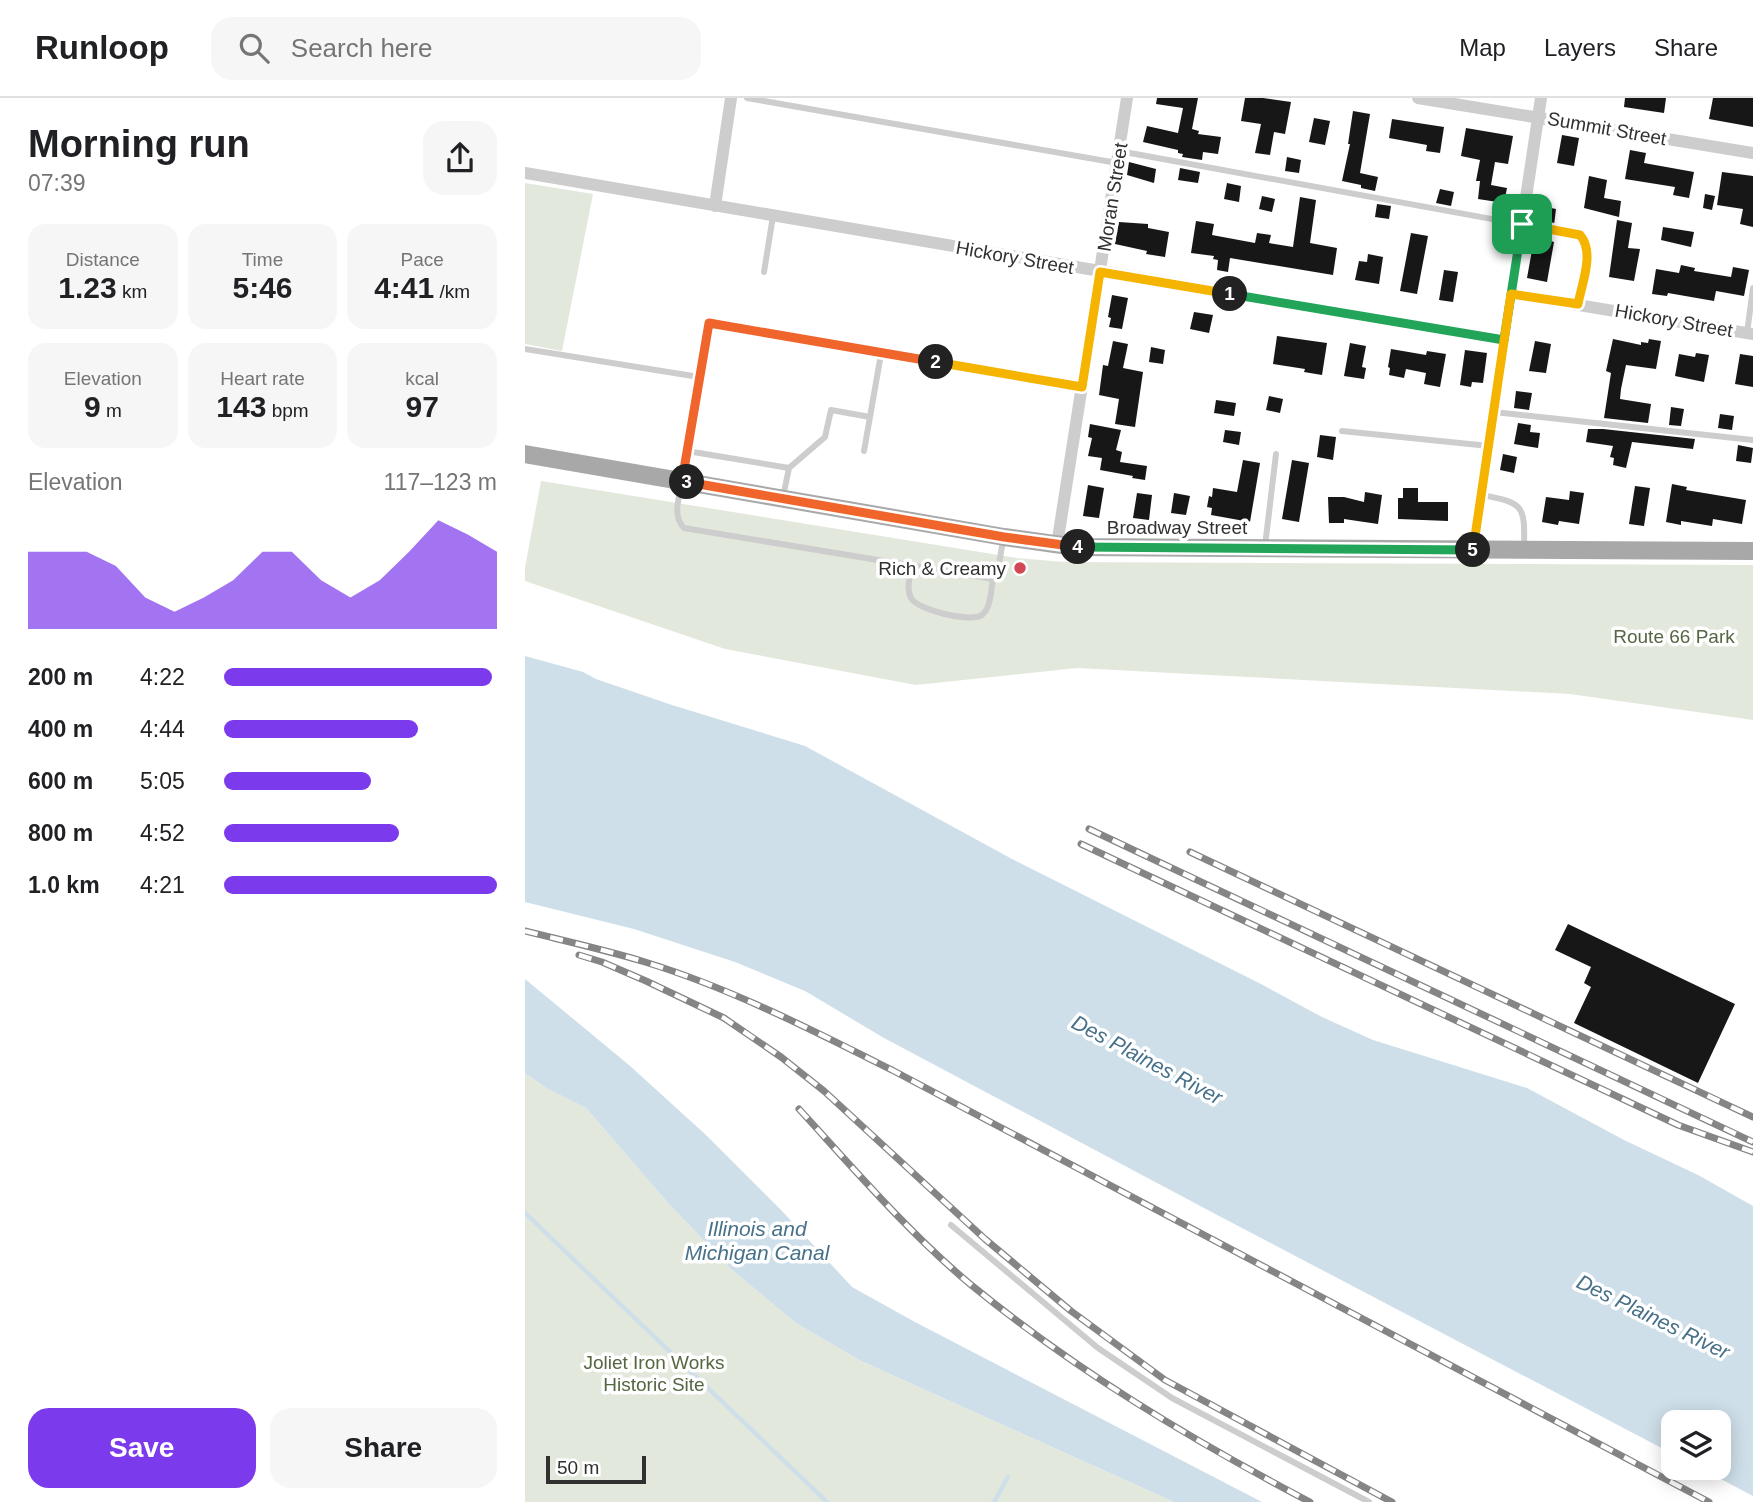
<!DOCTYPE html>
<meta charset="utf-8">
<style>
:root{--surface:#fff;--page:#f6f6f6;--text:#202124;--muted:#757577;--line:#e0e0e0;--accent:#7c3aed}
body{margin:0;font-family:Helvetica,sans-serif;background:var(--page);color:var(--text);height:100vh;display:flex;flex-direction:column;font-size:26px;white-space:nowrap}
*{box-sizing:border-box;margin:0}
p{font-size:23px;color:var(--muted)}
.icon{flex:none;width:38px;height:38px;fill:none;stroke:currentColor;stroke-width:2;stroke-linecap:round;stroke-linejoin:round}
.map{position:relative;flex:1;overflow:hidden}
.panel{display:flex;flex-direction:column;background:var(--surface);width:525px}
.panel>*{flex:none}
.controls{position:absolute;left:1136px;top:1312px;display:grid;gap:14px}
.controls a{display:grid;place-items:center;width:70px;height:70px;border-radius:14px;background:var(--surface);box-shadow:0 4px 18px #0003;font-size:35px}
.scale{position:absolute;left:21px;bottom:18px;width:100px;box-sizing:border-box;padding-left:7px;border:4px solid #303030;border-top:0;font-size:19px;line-height:24px;white-space:nowrap;color:#303030;-webkit-text-stroke:5px #fff;paint-order:stroke}
.pin{position:absolute;display:grid;place-items:center;width:60px;height:60px;color:#fff;margin:-30px;border-radius:14px;box-shadow:0 4px 10px #0006}
.km{position:absolute;width:35px;height:35px;margin:-18px;border-radius:50%;background:#222;color:#fff;font-size:19px;line-height:35px;text-align:center}
.round{display:grid;place-items:center;flex:none;width:74px;height:74px;border-radius:21px;background:var(--page)}
.summary{display:flex;align-items:center;justify-content:space-between;height:119px;padding:0 28px}
h1{font-size:38px;font-weight:800;line-height:52px}
.stats{display:grid;grid-template-columns:repeat(3,1fr);gap:10px;height:119px;padding:7px 28px}
.stats div{display:grid;align-content:center;border-radius:18px;background:var(--page);text-align:center}
.stats b{font-size:30px;font-weight:800}
.stats small{font-size:19px;font-weight:400}
.stats p{font-size:19px}
.chart{height:196px;padding:14px 28px}
.chart p{display:flex;justify-content:space-between}
.chart svg{width:100%;height:126px;margin-top:7px;fill:var(--accent);opacity:.7}
.action{display:flex;gap:14px;margin-top:auto;padding:14px 28px}
.action a{flex:1;height:80px;border-radius:21px;background:var(--accent);color:#fff;font-size:28px;font-weight:800;line-height:80px;text-align:center}
.action a+a{background:var(--page);color:var(--text)}
ul{padding:0 28px;list-style:none;font-size:23px}
li{display:grid;grid-template-columns:112px 84px 1fr;align-items:center;height:52px}
li i{height:18px;border-radius:9px;background:var(--accent)}
header{display:flex;align-items:center;gap:42px;box-sizing:border-box;height:98px;padding:0 35px;background:var(--surface);border-bottom:2px solid var(--line)}
header strong{font-size:33px}
nav{display:flex;gap:38px;margin-inline-start:auto;font-size:24px}
.search{width:490px;height:63px;background:var(--page);display:flex;align-items:center;gap:18px;box-sizing:border-box;padding:0 24px;border-radius:21px;color:var(--muted);font-size:26px}
main{display:flex;flex:1;min-height:0}
.map>svg:first-child{display:block}
.green{fill:#e3e8dd}
.water{fill:#cedfe9}
.lines{fill:none;stroke-linecap:round;stroke-linejoin:round}
.stream{stroke:#cedfe9;stroke-width:4.5}
.building{fill:#171717}
.service{stroke:#cdcdcd;stroke-width:6}
.minor{stroke:#cdcdcd;stroke-width:12}
.primary{stroke:#a8a8a8;stroke-width:18}
.rail-casing{stroke:#858585;stroke-width:7}
.rail{stroke:#fff;stroke-width:4.5;stroke-dasharray:13;stroke-linecap:butt}
.split-1-casing{stroke:#fff;stroke-width:14}
.split-2-casing{stroke:#fff;stroke-width:14}
.split-3-casing{stroke:#fff;stroke-width:14}
.split-4-casing{stroke:#fff;stroke-width:14}
.split-5-casing{stroke:#fff;stroke-width:14}
.split-6-casing{stroke:#fff;stroke-width:14}
.split-1{stroke:#22a559;stroke-width:9}
.split-2{stroke:#f5b400;stroke-width:9}
.split-3{stroke:#f0652b;stroke-width:9}
.split-4{stroke:#f0652b;stroke-width:9}
.split-5{stroke:#22a559;stroke-width:9}
.split-6{stroke:#f5b400;stroke-width:9}
.poi-dot{fill:#d24753;stroke:#fff;stroke-width:2.5}
.labels{text-anchor:middle;stroke-width:7;stroke-linejoin:round;paint-order:stroke}
.street-label{font-size:19px;fill:#303030;stroke:#fff}
.poi-label{font-size:19px;fill:#303030;stroke:#fff;text-anchor:end}
.park-label{font-size:19px;fill:#546742;stroke:#fff}
.water-label{font-size:21px;font-style:italic;fill:#477089;stroke:#fff}
</style>
<header>
<strong>Runloop</strong>
<div class="search"><svg class="icon" aria-label="search" viewBox="0 0 24 24"><circle cx="10" cy="10" r="6"/><path d="M15 15l6 6"/></svg>Search here</div>
<nav><a>Map</a><a>Layers</a><a>Share</a></nav>
</header>
<main>
<section class="panel">
<div class="summary"><div><h1>Morning run</h1><p>07:39</p></div><a class="round"><svg class="icon" aria-label="share" viewBox="0 0 24 24"><path d="M12 15V3M7 8l5-5 5 5M5 13v7h14v-7"/></svg></a></div>
<div class="stats">
<div><p>Distance</p><b>1.23<small> km</small></b></div>
<div><p>Time</p><b>5:46</b></div>
<div><p>Pace</p><b>4:41<small> /km</small></b></div>
</div>
<div class="stats">
<div><p>Elevation</p><b>9<small> m</small></b></div>
<div><p>Heart rate</p><b>143<small> bpm</small></b></div>
<div><p>kcal</p><b>97</b></div>
</div>
<div class="chart"><p><span>Elevation</span>117–123 m</p>
<svg viewBox="0 0 160 44" preserveAspectRatio="none"><path d="M0 44V17L10 17L20 17L30 22L40 33L50 38L60 33L70 27L80 17L90 17L100 27L110 33L120 27L130 17L140 6L150 11L160 17V44z"/></svg>
</div>
<ul>
<li><b>200 m</b>4:22<i style="width:98%"></i></li>
<li><b>400 m</b>4:44<i style="width:71%"></i></li>
<li><b>600 m</b>5:05<i style="width:54%"></i></li>
<li><b>800 m</b>4:52<i style="width:64%"></i></li>
<li><b>1.0 km</b>4:21<i style="width:100%"></i></li>
</ul>
<div class="action"><a>Save</a><a>Share</a></div>
</section>
<div class="map">
<svg width="1228" height="1404" viewBox="0 0 1228 1404">
<rect width="100%" height="100%" fill="#fff"/>
<!-- green -->
<path class="green" d="M0,85L68,96L37,253L0,246Z
M16,383L492,460L539,464L1228,467V622L1045,596L552,570L391,587L200,551L0,483V470Z
M0,975L21,990L61,1010L143,1105L208,1173L271,1225L334,1262L649,1404H0Z"/>
<!-- water -->
<path class="water" d="M0,558L58,574L71,581L147,607L280,648L487,761L734,885L797,919L848,942L1002,990L1099,1042L1173,1077L1228,1108V1398L1175,1370H1194V1325H1148V1356L696,1119L359,940L280,893L210,864L109,831L0,804Z
M0,881L104,967L181,1037L257,1113L327,1189L390,1224L737,1404H649L334,1262L271,1225L208,1173L143,1105L61,1010L21,990L0,975Z"/>
<g class="lines">
<!-- stream -->
<path class="stream" d="M0,1115L302,1404
M469,1404L483,1379"/>
</g>
<!-- building -->
<path class="building" d="M632,0H673L667,31L674,33L673,36L696,39L693,56L678,54L677,62L657,59L658,56L653,55V52L618,44L622,28L653,35L658,10L631,6Z
M720,0H738L766,4L760,36L749,34L745,57L730,55L736,26L716,23Z
M1100,0H1141L1139,15L1099,9Z
M1188,0H1228V29L1184,21Z
M828,13L845,16L835,75L853,79L850,93L836,90V87L817,83L825,46H823Z
M789,20L805,23L800,47L784,44Z
M867,21L919,29L915,55L901,53L902,47L864,40Z
M941,30L988,38L983,66L970,64L966,87L982,90L979,105L953,101L955,83H951L955,62L936,58Z
M1037,37L1054,40L1049,68L1032,65Z
M1105,52L1121,55L1119,65L1169,74L1164,100L1148,97L1150,89L1100,81Z
M762,59L776,62L774,75L760,73Z
M604,64L631,71L629,85L602,77Z
M655,70L675,74L673,85L653,82Z
M1197,74L1228,78V129L1215,126L1218,111L1192,107Z
M1064,78L1082,82L1079,100L1096,103L1094,119L1059,110Z
M702,85L716,88L714,104L699,101Z
M915,91L929,94L926,108L911,105Z
M1180,96L1190,98L1187,112L1178,110Z
M737,98L750,101L747,114L734,111Z
M775,99L791,102L785,145L812,150L808,177L705,160L703,174L692,172L693,162L688,161L689,158L666,155L671,123L689,126L687,137L730,145L732,135L746,137L744,145L768,149Z
M852,106L866,108L864,121L850,119Z
M1016,108L1031,111L1029,127L1014,124Z
M1092,122L1107,125L1103,150L1115,151L1109,183L1084,179Z
M594,124L623,126V130L644,134L640,159L621,156L622,153L590,146Z
M1138,129L1169,134L1166,149L1136,142Z
M886,135L903,138L892,196L875,193Z
M1012,135L1027,138L1026,143L1029,144L1022,184L1002,180L1009,141H1011Z
M843,156L858,159L854,186L830,182L834,163L842,164Z
M1156,167L1170,170L1169,173L1206,179L1208,169L1224,172L1219,198L1191,193L1189,203L1143,195L1142,198L1127,196L1131,171L1154,175Z
M919,172L933,174L928,204L914,202Z
M587,197L603,200L597,231L584,229L586,220L583,219Z
M669,214L688,217L684,235L665,231Z
M752,238L802,245L797,277L779,274L780,271L748,266Z
M1088,241L1116,247V244L1123,245L1124,241L1136,243L1131,271L1101,267L1096,291L1095,301L1126,306L1123,325L1079,320L1086,275L1081,273Z
M588,243L603,246L598,270L618,274L610,329L590,326L594,301L574,297L578,267L583,268Z
M1010,243L1026,246L1021,275L1004,273Z
M825,245L841,248L837,269L841,270L839,281L819,278Z
M626,249L640,252L638,266L624,264Z
M866,251L901,257L902,253L921,256L915,289L899,286L901,275L881,271L879,280L864,277L865,270L863,269Z
M940,252L962,255L958,285L947,284L946,289L935,287Z
M1171,255L1184,257L1179,284L1150,278L1154,256L1170,259Z
M1215,256L1228,258V289L1210,286Z
M991,293L1007,295L1004,312L989,310Z
M744,298L758,301L755,315L741,312Z
M691,302L711,305L709,318L689,315Z
M1146,309L1159,311L1156,328L1144,327Z
M1195,316L1209,318L1207,332L1193,330Z
M993,325L1006,327L1005,334L1015,335L1013,350L989,346Z
M565,326L596,332L591,352L597,354L595,364L622,368L620,382L607,380L608,378L575,372L577,360L563,358L567,340L563,339Z
M1063,331H1078L1170,341L1168,351L1107,344L1101,370L1088,367L1089,360L1085,359L1088,348L1061,344Z
M700,332L716,334L714,347L698,344Z
M795,337L811,339L808,362L792,359Z
M1213,347L1228,350L1226,365L1211,363Z
M978,356L992,359L989,375L975,372Z
M718,362L735,365L725,424L686,417L687,410L682,409L684,398L687,399L688,390L712,394Z
M767,362L784,365L774,424L757,421Z
M1147,386L1162,389L1161,392L1221,402L1217,426L1188,421L1187,428L1156,423V427L1141,424Z
M563,387L579,390L574,420L558,418Z
M1110,388L1125,390L1119,428L1104,426Z
M878,390H893V404H923V423L873,421V400H878Z
M1045,393L1059,395L1054,426L1034,423L1033,427L1017,424L1021,399L1044,402Z
M840,394L857,397L853,426L819,421V425H804L803,399H819L839,404Z
M612,395L627,397L624,422L608,420Z
M649,395L665,398L661,417L646,415Z
M1043,826L1210,906L1173,985L1049,925L1066,889L1059,885L1066,869L1030,852Z"/>
<g class="lines">
<!-- service -->
<path class="service" d="M222,0L592,65
M594,53L1054,137C1070,154 1057,185 1053,206
M239,174L248,118
M184,225L557,289
M1222,235L1228,190
M0,251L174,279
M969,314L1228,342
M817,333L964,348
M162,353L264,370L300,339L306,312L345,319
M339,353L356,256
M157,385C154,400 147,418 159,430L468,481L474,466L478,442
M957,397C999,405 1000,407 999,450
M258,399L264,370
M740,448L751,356
M387,468C385,478 381,491 386,500C392,512 446,525 457,517C466,510 466,492 468,481
M426,1127L573,1250L647,1300L844,1404"/>
<!-- minor -->
<path class="minor" d="M893,0L1228,55
M0,75L980,242
M190,108L206,0
M987,196L1228,236
M157,383L184,225
M532,447L602,0
M948,452L1016,0"/>
<!-- primary -->
<path class="primary" d="M0,356L479,439L551,449L1228,453"/>
<defs>
<path id="rail" d="M564,731L1228,1044
M556,746L1153,1027L1228,1054
M665,754L1228,1019
M0,833C40,843 81,852 120,864C205,890 287,932 367,972L1184,1404
M54,857L77,864L121,883L199,920L256,959L299,993L460,1141L546,1213L640,1282L867,1404
M274,1011C329,1071 383,1134 445,1186C550,1272 665,1341 785,1404"/>
</defs>
<!-- rail casing -->
<use href="#rail" class="rail-casing"/>
<!-- rail -->
<use href="#rail" class="rail"/>
</g>
<g class="lines">
<defs>
<path id="split-1" d="M705,196L979,242L997,126"/>
<path id="split-2" d="M411,264L557,289L575,174L705,196"/>
<path id="split-3" d="M162,384L157,383L184,225L411,264"/>
<path id="split-4" d="M162,384L479,439L553,449"/>
<path id="split-5" d="M553,449L948,452"/>
<path id="split-6" d="M948,452L986,196L1053,206C1057,185 1070,154 1055,137L997,126"/>
</defs>
<!-- split-1 casing -->
<use href="#split-1" class="split-1-casing"/>
<!-- split-2 casing -->
<use href="#split-2" class="split-2-casing"/>
<!-- split-3 casing -->
<use href="#split-3" class="split-3-casing"/>
<!-- split-4 casing -->
<use href="#split-4" class="split-4-casing"/>
<!-- split-5 casing -->
<use href="#split-5" class="split-5-casing"/>
<!-- split-6 casing -->
<use href="#split-6" class="split-6-casing"/>
<!-- split-1 -->
<use href="#split-1" class="split-1"/>
<!-- split-2 -->
<use href="#split-2" class="split-2"/>
<!-- split-3 -->
<use href="#split-3" class="split-3"/>
<!-- split-4 -->
<use href="#split-4" class="split-4"/>
<!-- split-5 -->
<use href="#split-5" class="split-5"/>
<!-- split-6 -->
<use href="#split-6" class="split-6"/>
</g>
<!-- markers -->
<circle class="poi-dot" cx="495" cy="470" r="7"/>
<g class="labels">
<!-- street labels -->
<g class="street-label">
<text transform="translate(1082 30) rotate(10)" y="7">Summit Street</text>
<text transform="translate(587 99) rotate(-81)" y="7">Moran Street</text>
<text transform="translate(490 159) rotate(10)" y="7">Hickory Street</text>
<text transform="translate(1149 222) rotate(10)" y="7">Hickory Street</text>
<text x="652" y="436">Broadway Street</text>
</g>
<!-- poi labels -->
<g class="poi-label">
<text x="481" y="477">Rich &amp; Creamy</text>
</g>
<!-- park labels -->
<g class="park-label">
<text x="1149" y="545">Route 66 Park</text>
<text x="129" y="1271">Joliet Iron Works<tspan x="129" dy="22">Historic Site</tspan></text>
</g>
<!-- water labels -->
<g class="water-label">
<text transform="translate(622 962) rotate(28)" y="7">Des Plaines River</text>
<text x="232" y="1138">Illinois and<tspan x="232" dy="24">Michigan Canal</tspan></text>
<text transform="translate(1128 1219) rotate(26)" y="7">Des Plaines River</text>
</g>
</g>
</svg>
<div class="controls">
<a><svg class="icon" aria-label="layers" viewBox="0 0 24 24"><path d="M12 4l9 5-9 5-9-5zM3 14l9 5 9-5"/></svg></a>
</div>
<div class="scale">50 m</div>
<div class="pin" style="left:997px;top:126px;background:#1e9e55"><svg class="icon" aria-label="arrive" viewBox="0 0 24 24"><path d="M6 21V4h12l-3 4 3 4H6"/></svg></div>
<b class="km" style="left:705px;top:196px">1</b>
<b class="km" style="left:411px;top:264px">2</b>
<b class="km" style="left:162px;top:384px">3</b>
<b class="km" style="left:553px;top:449px">4</b>
<b class="km" style="left:948px;top:452px">5</b>
</div>
</main>
